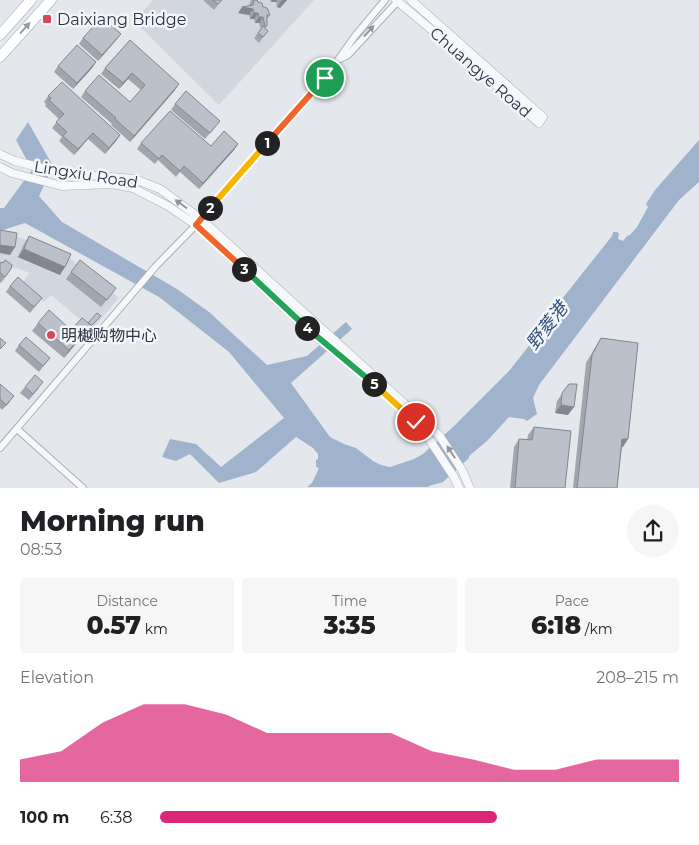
<!DOCTYPE html>
<meta charset="utf-8">
<style>
:root{--surface:#fff;--page:#f6f6f6;--text:#202124;--muted:#757577;--accent:#db2777}
body{margin:0;font-family:Montserrat,"Noto Sans SC",sans-serif;background:var(--page);color:var(--text);height:100vh;display:flex;flex-direction:column;font-size:19px;white-space:nowrap}
*{box-sizing:border-box;margin:0}
p{font-size:16px;color:var(--muted)}
.icon{flex:none;width:28px;height:28px;fill:none;stroke:currentColor;stroke-width:2;stroke-linecap:round;stroke-linejoin:round}
.map{position:relative;height:488px;overflow:hidden}
.details{display:flex;flex-direction:column;background:var(--surface);flex:1}
.details>*{flex:none}
.pin{position:absolute;display:grid;place-items:center;width:42px;height:42px;color:#fff;margin:-21px;border:2px solid #fff;border-radius:50%;box-shadow:0 1px 5px #0007}
.km{position:absolute;width:25px;height:25px;margin:-12px;border-radius:50%;background:#222;color:#fff;font-size:14px;line-height:25px;text-align:center}
.round{display:grid;place-items:center;flex:none;width:52px;height:52px;border-radius:26px;background:var(--page)}
.overview{display:flex;align-items:center;justify-content:space-between;height:85px;padding:0 20px}
h1{font-size:28px;font-weight:800;line-height:38px}
.figures{display:grid;grid-template-columns:repeat(3,1fr);gap:8px;height:85px;padding:5px 20px}
.figures div{display:grid;align-content:center;border-radius:5px;background:var(--page);text-align:center}
.figures b{font-size:25px;font-weight:800}
.figures small{font-size:14px;font-weight:400}
.figures p{font-size:14px}
.chart{height:140px;padding:10px 20px}
.chart p{display:flex;justify-content:space-between}
.chart svg{width:100%;height:90px;margin-top:5px;fill:var(--accent);opacity:.7}
ul{padding:0 20px;list-style:none;font-size:16px}
li{display:grid;grid-template-columns:80px 60px 1fr;align-items:center;height:38px}
li i{height:12px;border-radius:6px;background:var(--accent)}
.map>svg:first-child{display:block}
.built{fill:#d2d6de}
.water{fill:#9fb4cc}
.lines{fill:none;stroke-linecap:round;stroke-linejoin:round}
.minor-casing{stroke:#a9aeb7;stroke-width:8}
.tertiary-casing{stroke:#a9aeb7;stroke-width:9}
.primary-casing{stroke:#a3abb8;stroke-width:11}
.minor{stroke:#f7f8fa;stroke-width:6}
.tertiary{stroke:#f7f8fa;stroke-width:8}
.primary{stroke:#fff;stroke-width:10}
.wall{fill:#a1a5ae}
.shaded-wall{fill:#83868d}
.building{fill:#bbc0ca;stroke:#83868d}
.oneway{fill:#959aa2}
.oneway2{fill:#9196a0}
.split-1-casing{stroke:#fff;stroke-width:10}
.split-2-casing{stroke:#fff;stroke-width:10}
.split-3-casing{stroke:#fff;stroke-width:10}
.split-4-casing{stroke:#fff;stroke-width:10}
.split-5-casing{stroke:#fff;stroke-width:10}
.split-6-casing{stroke:#fff;stroke-width:10}
.split-1{stroke:#f0652b;stroke-width:6}
.split-2{stroke:#f5b400;stroke-width:6}
.split-3{stroke:#f0652b;stroke-width:6}
.split-4{stroke:#22a559;stroke-width:6}
.split-5{stroke:#22a559;stroke-width:6}
.split-6{stroke:#f5b400;stroke-width:6}
.poi-dot{fill:#d1495b;stroke:#f4f6f9;stroke-width:2}
.labels{text-anchor:middle;stroke-width:5;stroke-linejoin:round;paint-order:stroke}
.poi-label{font-size:16px;fill:#2b3445;stroke:#f4f6f9;text-anchor:start}
.street-label{font-size:16px;fill:#2b3445;stroke:#f4f6f9}
.water-label{font-size:18px;font-style:italic;fill:#34527a;stroke:#f4f6f9}
</style>
<div class="map">
<svg width="699" height="488" viewBox="0 0 699 488">
<rect width="100%" height="100%" fill="#e4e7ec"/>
<!-- built -->
<path class="built" d="M153,0H314L219,105L134,21Z
M0,234L19,237L71,259L119,298L88,334L77,325L81,320L51,295L44,302L22,283L30,273L16,268L0,265Z"/>
<!-- water -->
<path class="water" d="M28,122L53,166L39,196L62,222L177,289L209,312L267,365L307,356L346,322L352,329L291,383L330,437L344,444L356,448L373,461L381,465L390,467L414,459L423,454L453,427L509,371L528,347L558,304L612,236L613,232H617L619,234L618,239L623,241L628,235L629,236L637,227L648,207L646,204L655,190L699,140V182L679,200L539,385L533,398L537,414L527,421L524,419L509,417L487,441L469,456V458L443,482L429,486L428,487H307L312,483L319,468L316,467V460L318,459V454L313,448L296,437L256,472L219,483L190,454L176,461L162,457L170,439L196,444L221,467L284,418L229,352L159,297L25,223L0,231V208H4L32,170L16,140Z"/>
<g class="lines">
<defs>
<path id="minor" d="M340,59L348,55L399,0
M17,429L83,488
M0,448L156,266L196,225L289,118L325,78L355,36L385,0"/>
<path id="tertiary" d="M396,0L458,52L539,123L543,117L411,0
M0,154L15,161L63,173L135,179L160,189L201,219L439,435L462,470L470,488
M0,167L12,173L62,186L112,184L133,188L168,206L196,225L315,336L356,368L416,422L431,442L454,477L459,488"/>
<path id="primary" d="M0,35L31,0
M0,57L51,0"/>
</defs>
<!-- minor casing -->
<use href="#minor" class="minor-casing"/>
<!-- tertiary casing -->
<use href="#tertiary" class="tertiary-casing"/>
<!-- primary casing -->
<use href="#primary" class="primary-casing"/>
<!-- minor -->
<use href="#minor" class="minor"/>
<!-- tertiary -->
<use href="#tertiary" class="tertiary"/>
<!-- primary -->
<use href="#primary" class="primary"/>
</g>
<!-- wall -->
<path class="wall" d="M203,0H222L214,10Z
M251,0H257L258,2L263,7L270,15L267,19V26L265,28L264,36L259,43L254,38L261,29L259,23H255L254,19H250L249,15L238,13L249,5Z
M270,0H287L280,8L277,7L276,2H271Z
M83,38L117,39L98,61L79,44Z
M130,40L175,90L130,142L111,125L112,124L81,97L85,91L130,102L141,90L128,79L119,89L101,74L105,68Z
M96,62L92,68L73,89L54,72L58,66Z
M48,96L120,135L116,141L105,154L88,139L74,155L59,141L62,137L52,128L59,119L45,106L46,104L44,102Z
M175,104L220,121L205,139L171,110Z
M141,143L211,146L238,144L234,150L199,189L180,172L176,177L158,160L155,164L137,149Z
M29,236L60,275L18,257L24,244Z
M0,263L11,269L1,283L0,282Z
M71,272L110,296L101,307L66,279Z
M10,286L42,298L30,313L6,292Z
M101,316L88,330H87L64,358L32,331L38,323L71,330L88,323Z
M601,338L623,447H622L617,488H573L586,363L596,346Z
M19,345L50,358L39,372L15,351Z
M0,384L10,402L2,410L0,408Z
M569,384L568,415L555,413L557,401Z
M25,387L39,388L29,400L20,393Z
M534,427L565,488H510L514,447L519,439L527,440L528,435Z"/>
<!-- shaded-wall -->
<path class="shaded-wall" d="M272,0H277L276,2H271Z
M283,0H287L280,8L277,7L281,1Z
M242,7L253,9L249,15L238,13Z
M254,13H258L254,19H250Z
M259,17H263L259,23H255Z
M121,34L117,39L98,61L102,55Z
M96,62L92,68L73,89L77,83Z
M132,73L128,79L119,89L123,83Z
M179,84L175,90L130,142L134,136Z
M93,133L88,139L74,155L78,149Z
M120,135L116,141L105,154L109,148Z
M238,144L234,150L199,189L203,183Z
M0,245L15,247L10,255L0,253Z
M24,249L65,267L60,275L18,257Z
M91,325L85,333L64,358L69,350Z
M561,405L574,407L568,415L555,413Z
M622,439H628L623,447H617Z"/>
<!-- building -->
<path class="building" d="M213,0H222L218,4Z
M254,0H257L258,2L262,3L263,7L267,8L270,15H267V26H265L263,17H259L258,13H254L253,9L242,7L253,5Z
M102,17L121,34L102,55L83,38Z
M263,26L268,31L263,37L258,33Z
M130,40L179,84L134,136L115,119L116,118L85,91L99,75L130,102L145,85L132,73L123,83L105,68Z
M77,45L96,62L77,83L58,66Z
M62,82L120,135L109,148L93,133L78,149L63,136L67,132L56,122L64,114L49,100L51,98L48,96Z
M186,91L220,121L210,133L175,104Z
M170,111L211,146L224,131L238,144L203,183L184,166L180,171L162,155L159,159L141,143Z
M0,230L17,233L15,247L0,245Z
M29,236L71,254L65,267L24,249Z
M5,260L12,265L11,269L5,277L0,273V263L1,262L3,263Z
M80,260L116,288L107,300L71,272Z
M18,277L42,298L34,307L10,286Z
M49,310L71,330L82,318L91,325L69,350L38,323Z
M97,313L101,316L91,326L88,323Z
M26,337L50,358L43,366L19,345Z
M0,338L6,343L0,349Z
M601,338L638,343L628,439H622L617,488H577L592,355Z
M35,375L43,382L33,394L25,387Z
M0,384L14,396L6,405L0,399Z
M569,384H577L574,407L561,405L562,393Z
M534,427L571,431L565,488H515L519,439L532,440Z"/>
<!-- one-way arrows -->
<defs><path id="oneway-solid" d="M-6-.8H1V-3.2L6.5 0L1 3.2V.8H-6Z" transform="scale(1.25)"/></defs>
<use class="oneway" href="#oneway-solid" transform="translate(25 28) rotate(-48)"/>
<g class="oneway2">
<use href="#oneway-solid" transform="translate(369 31) rotate(-47)"/>
<use href="#oneway-solid" transform="translate(181 204) rotate(-144)"/>
<use href="#oneway-solid" transform="translate(451 452) rotate(-123)"/>
</g>
<g class="lines">
<defs>
<path id="split-1" d="M267,143L325,78"/>
<path id="split-2" d="M210,208L267,143"/>
<path id="split-3" d="M210,208L196,225L244,269"/>
<path id="split-4" d="M244,269L307,328"/>
<path id="split-5" d="M307,328L374,384"/>
<path id="split-6" d="M374,384L416,422"/>
</defs>
<!-- split-1 casing -->
<use href="#split-1" class="split-1-casing"/>
<!-- split-2 casing -->
<use href="#split-2" class="split-2-casing"/>
<!-- split-3 casing -->
<use href="#split-3" class="split-3-casing"/>
<!-- split-4 casing -->
<use href="#split-4" class="split-4-casing"/>
<!-- split-5 casing -->
<use href="#split-5" class="split-5-casing"/>
<!-- split-6 casing -->
<use href="#split-6" class="split-6-casing"/>
<!-- split-1 -->
<use href="#split-1" class="split-1"/>
<!-- split-2 -->
<use href="#split-2" class="split-2"/>
<!-- split-3 -->
<use href="#split-3" class="split-3"/>
<!-- split-4 -->
<use href="#split-4" class="split-4"/>
<!-- split-5 -->
<use href="#split-5" class="split-5"/>
<!-- split-6 -->
<use href="#split-6" class="split-6"/>
</g>
<!-- markers -->
<g class="poi-dot">
<rect x="42" y="14" width="10" height="10" rx="2.5"/>
<circle cx="51" cy="335" r="5"/>
</g>
<g class="labels">
<!-- poi labels -->
<g class="poi-label">
<text x="57" y="25">Daixiang Bridge</text>
<text x="61" y="341">明樾购物中心</text>
</g>
<!-- street labels -->
<g class="street-label">
<text transform="translate(481 72) rotate(41)" y="6">Chuangye Road</text>
<text transform="translate(86 174) rotate(9)" y="6">Lingxiu Road</text>
</g>
<!-- water labels -->
<g class="water-label">
<text transform="translate(547 326) rotate(-52)" y="6">野菱港</text>
</g>
</g>
</svg>
<div class="pin" style="left:325px;top:78px;background:#1e9e55"><svg class="icon" aria-label="arrive" viewBox="0 0 24 24"><path d="M6 21V4h12l-3 4 3 4H6"/></svg></div>
<div class="pin" style="left:416px;top:422px;background:#d93025"><svg class="icon" aria-label="check" viewBox="0 0 24 24"><path d="M5 12l5 5 9-10"/></svg></div>
<b class="km" style="left:267px;top:143px">1</b>
<b class="km" style="left:210px;top:208px">2</b>
<b class="km" style="left:244px;top:269px">3</b>
<b class="km" style="left:307px;top:328px">4</b>
<b class="km" style="left:374px;top:384px">5</b>
</div>
<section class="details">
<div class="overview"><div><h1>Morning run</h1><p>08:53</p></div><a class="round"><svg class="icon" aria-label="share" viewBox="0 0 24 24"><path d="M12 15V3M7 8l5-5 5 5M5 13v7h14v-7"/></svg></a></div>
<div class="figures">
<div><p>Distance</p><b>0.57<small> km</small></b></div>
<div><p>Time</p><b>3:35</b></div>
<div><p>Pace</p><b>6:18<small> /km</small></b></div>
</div>
<div class="chart"><p><span>Elevation</span>208–215 m</p>
<svg viewBox="0 0 160 44" preserveAspectRatio="none"><path d="M0 44V33L10 29L20 15L30 6L40 6L50 11L60 20L70 20L80 20L90 20L100 29L110 33L120 38L130 38L140 33L150 33L160 33V44z"/></svg>
</div>
<ul>
<li><b>100 m</b>6:38<i style="width:65%"></i></li>
</ul>
</section>
